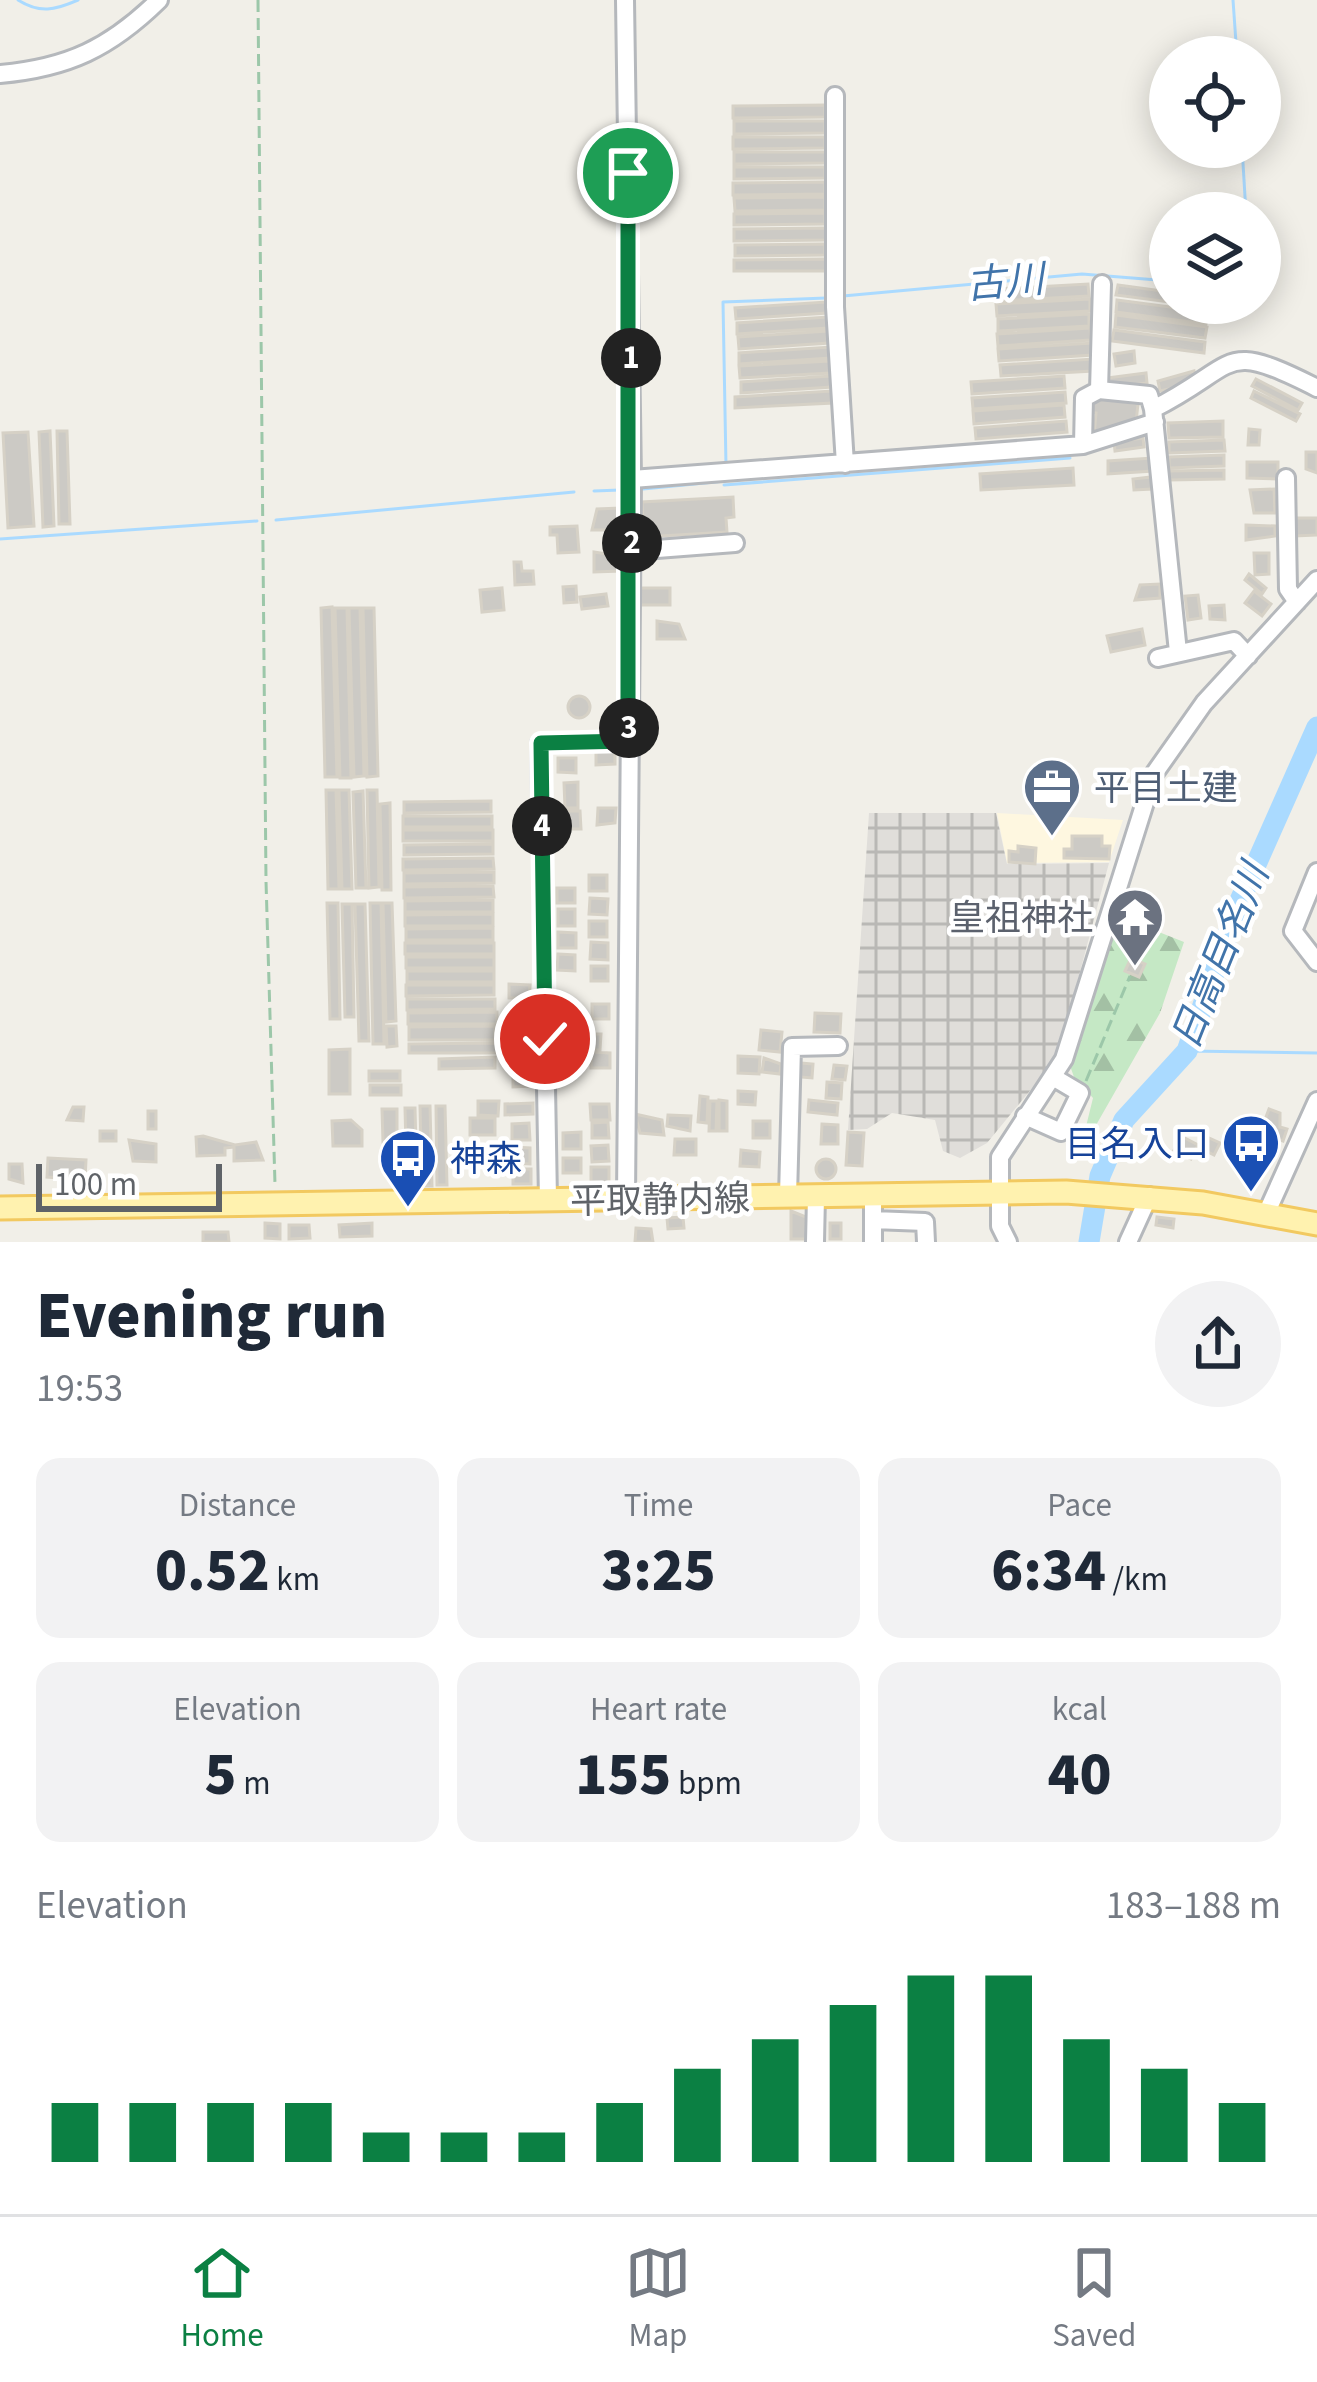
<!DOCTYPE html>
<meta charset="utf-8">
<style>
:root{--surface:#fff;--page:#f2f2f3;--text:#1f2937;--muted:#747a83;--line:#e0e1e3;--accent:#0b8043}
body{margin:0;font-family:"Source Sans 3","Noto Sans JP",sans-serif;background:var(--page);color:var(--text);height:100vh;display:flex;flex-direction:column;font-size:45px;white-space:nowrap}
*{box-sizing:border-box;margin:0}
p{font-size:39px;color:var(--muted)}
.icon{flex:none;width:66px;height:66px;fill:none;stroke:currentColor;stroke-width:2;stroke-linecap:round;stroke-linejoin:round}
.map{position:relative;height:1242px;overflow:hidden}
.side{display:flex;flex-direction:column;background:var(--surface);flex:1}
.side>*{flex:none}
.tools{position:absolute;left:1149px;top:36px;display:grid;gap:24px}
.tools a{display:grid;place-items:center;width:132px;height:132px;border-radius:50%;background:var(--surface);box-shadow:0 6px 30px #0003;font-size:60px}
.scale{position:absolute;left:36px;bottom:30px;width:186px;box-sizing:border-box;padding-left:12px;border:6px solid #5f6368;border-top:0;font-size:33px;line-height:42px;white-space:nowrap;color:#5f6368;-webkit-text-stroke:9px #fff;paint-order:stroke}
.pin{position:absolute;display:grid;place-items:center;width:102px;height:102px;color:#fff;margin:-51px;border:6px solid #fff;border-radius:50%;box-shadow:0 3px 12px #0007}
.km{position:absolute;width:60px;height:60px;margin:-30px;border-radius:50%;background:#222;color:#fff;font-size:33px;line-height:60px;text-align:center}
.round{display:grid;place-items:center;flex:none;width:126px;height:126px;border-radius:63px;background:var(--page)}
.headline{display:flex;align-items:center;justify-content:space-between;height:204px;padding:0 36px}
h1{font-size:66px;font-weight:800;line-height:90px}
.stats{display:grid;grid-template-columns:repeat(3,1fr);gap:18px;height:204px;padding:12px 36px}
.stats div{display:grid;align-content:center;border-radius:24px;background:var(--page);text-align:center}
.stats b{font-size:60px;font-weight:800}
.stats small{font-size:33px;font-weight:400}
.stats p{font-size:33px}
.chart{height:336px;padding:24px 36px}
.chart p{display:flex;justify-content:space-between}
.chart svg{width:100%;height:216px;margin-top:12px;stroke:var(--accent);stroke-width:6}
.dock{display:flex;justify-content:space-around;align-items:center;height:168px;border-top:3px solid var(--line);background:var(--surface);font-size:33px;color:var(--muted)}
.dock a{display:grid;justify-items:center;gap:6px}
.dock .active{color:var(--accent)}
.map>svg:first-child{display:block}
.commercial{fill:#fef7e0}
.industrial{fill:url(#industrial-grid)}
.forest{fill:url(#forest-firs)}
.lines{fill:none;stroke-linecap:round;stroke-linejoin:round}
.stream{stroke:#aadaff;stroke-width:3}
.river{stroke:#aadaff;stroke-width:21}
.building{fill:#cccac5;stroke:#d6d1c6;stroke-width:3}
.minor-casing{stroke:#b5b8bc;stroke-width:22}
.major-casing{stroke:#f2c960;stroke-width:27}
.path{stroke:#9cc7a9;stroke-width:3;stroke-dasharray:12 6;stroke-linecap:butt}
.minor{stroke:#fff;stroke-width:16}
.major{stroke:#fff2af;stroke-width:21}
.route-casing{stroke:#fff;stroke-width:24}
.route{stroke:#0b8043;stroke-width:15}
.labels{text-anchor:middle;stroke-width:9;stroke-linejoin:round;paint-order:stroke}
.service-label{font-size:36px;fill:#4e5e75;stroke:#fff;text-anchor:start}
.worship-label{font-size:36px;fill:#5b616d;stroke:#fff;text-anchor:end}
.transit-label{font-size:36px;fill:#164399;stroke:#fff;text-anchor:end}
.street-label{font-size:36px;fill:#5f6368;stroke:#fff}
.water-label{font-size:39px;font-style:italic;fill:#4174aa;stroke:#fff}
</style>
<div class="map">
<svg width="1317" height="1242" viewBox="0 0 1317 1242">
<defs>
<pattern id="industrial-grid" width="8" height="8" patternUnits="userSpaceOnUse" patternTransform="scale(3)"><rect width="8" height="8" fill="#e0deda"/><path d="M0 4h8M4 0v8" fill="none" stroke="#b9b8b5"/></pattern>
<pattern id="forest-firs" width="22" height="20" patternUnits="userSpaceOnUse" patternTransform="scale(3)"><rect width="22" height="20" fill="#c5e8c5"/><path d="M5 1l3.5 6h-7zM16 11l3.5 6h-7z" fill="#a3c0a4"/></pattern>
</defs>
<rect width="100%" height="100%" fill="#f1efe8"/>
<!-- commercial -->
<path class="commercial" d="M997,813L1123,820L1109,862L1007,863Z"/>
<!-- industrial -->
<path class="industrial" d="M869,813H996L1007,864L1109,863L1057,1058L987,1143L960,1158L943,1151L935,1120L892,1113L867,1129L848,1130Z"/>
<!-- forest -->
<path class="forest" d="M1116,915L1184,942L1160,1013L1079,1155L1093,1098L1074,1077L1069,1063Z"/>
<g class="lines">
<!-- stream -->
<path class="stream" d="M18,0C40,14 55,10 78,0
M1233,0L1237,57
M1242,147L1246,213
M843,296L1082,274L1170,281
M726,466L723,302L826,298
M724,485L1070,458
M643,489L725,481
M594,491L620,490
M276,520L574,492
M0,539L257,521
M1187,1051L1317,1053"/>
<!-- river -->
<path class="river" d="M1089,1242L1100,1176L1124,1120L1187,1051L1238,905L1317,727"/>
</g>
<!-- building -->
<path class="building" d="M825,105V117L733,118V106Z
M734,121H825V133L734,134Z
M733,137H825V148L733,149Z
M734,152H826V163L734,164Z
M734,167H825V178L734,179Z
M825,182V194L733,195V183Z
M825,197V210L735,211L734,198Z
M825,213V224L734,225V214Z
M826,228V240L734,241V229Z
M825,244V255L735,256V245Z
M826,259V271H734V260Z
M1088,284L1089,296L997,301L996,289Z
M1118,285L1170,292V302L1116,295Z
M1090,299V311L997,316L996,304Z
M1117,300L1208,312L1206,324L1116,312Z
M826,302L827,313L736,319L735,308Z
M1089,314V326L998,331V319Z
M1116,315L1207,327L1205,338L1115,327Z
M828,317L829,328L737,334V323Z
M1090,328L1091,340L998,346L997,334Z
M1114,330L1205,342L1204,353L1112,341Z
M828,331L829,343L739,349L738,337Z
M1093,343V355L999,361L998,349Z
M831,347V358L739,364V353Z
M1134,351L1135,363L1116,366L1114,354Z
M1093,359V371L1001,376L1000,365Z
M830,361L831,373L740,378L739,366Z
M1194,371L1196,383L1174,392L1173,388L1160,391L1158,381Z
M1146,373L1147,383L1109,388L1107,378Z
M831,376L832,387L741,393V382Z
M1064,376L1065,388L972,394L971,382Z
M1256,379L1302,403L1298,410L1252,386Z
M832,391L833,403L735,408V397Z
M1254,391L1300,414L1296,421L1251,398Z
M1065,392L1066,403L973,409L972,398Z
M1097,397L1138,404L1136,422L1094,436L1096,413L1090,412Z
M1064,405L1065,417L974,424L973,411Z
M1066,421L1067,432L976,439L975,428Z
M1223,421V437L1169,438L1168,423Z
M1249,429L1260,430L1259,445H1248Z
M50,431L54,526L43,527L39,432Z
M57,431H67L70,524H59Z
M28,432L34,526L8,528L3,433Z
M1143,438L1144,447L1115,451L1114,442Z
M1224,440L1225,451L1169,453V442Z
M1306,452H1317V473L1306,469Z
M1224,455V466L1169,468V457Z
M1152,458L1153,471L1108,474V461Z
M1247,462H1278V479L1247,478Z
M1073,468L1074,485L981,490L980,474Z
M1224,470V479L1169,480V471Z
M1151,477L1152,489L1134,490L1133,479Z
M1274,489L1275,513H1254L1250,490Z
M733,497L734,517L726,518L727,532L644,537L642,502Z
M620,508L621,530H592L597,509Z
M1295,518H1317V535L1295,536Z
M1246,525L1275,526V536L1246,540Z
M577,526L579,552L558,553L557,535H550V527Z
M594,552L620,556L621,571L594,572Z
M1254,553H1269V574L1255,575Z
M514,562H521L522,571H533L534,584L515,585Z
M1249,574L1266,588L1262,594L1245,580Z
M1160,584V598L1135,600L1140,585Z
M576,586L577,602L564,603L563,587Z
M502,588L504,610L482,612L480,590Z
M639,588H670V605H639Z
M1254,591L1271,604L1262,616L1245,603Z
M606,594L608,606L582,609L580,597Z
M1198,595L1201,618L1188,620L1185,596Z
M1224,605L1225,620L1210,619L1209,606Z
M332,607L337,777H325L321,608Z
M335,608H347L351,778H340Z
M349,608H360L364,776L354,777Z
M363,608H374L378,776L367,777Z
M657,621L679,624L685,639H657Z
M1142,629L1145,645L1111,652L1107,636Z
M568 707a11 11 0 1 1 22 0a11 11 0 1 1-22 0Z
M596,751H615V764L596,765Z
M558,758H576V773L558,772Z
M578,782V808H565L564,783Z
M326,790H336L339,889H328Z
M339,790H349L352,889H342Z
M367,790H377L379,887L369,888Z
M363,791L366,888H356L353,792Z
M491,801V812L404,813V802Z
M390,803L391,890H382L380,804Z
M598,808H616L615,823L597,825Z
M566,811H580L581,829H566Z
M403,816H492V827H403Z
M403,830H493V841H403Z
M1072,836H1102V846H1110L1109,859L1064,858V849H1072Z
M493,844V854L404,855V845Z
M1018,846L1036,848L1035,864L1009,862V851L1018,852Z
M493,858L494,869L403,870V859Z
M494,872V883L404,884V873Z
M589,875H607V891H589Z
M493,886L494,897L404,898V887Z
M557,888H575V903H557Z
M590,898L608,899L607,915L589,914Z
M493,900V912H405V901Z
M327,903H338L340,1019H330Z
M370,903H381L384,1044H373Z
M383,903H392L396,1021L386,1022Z
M342,904H352L354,1017H345Z
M355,904H365L369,1041H359Z
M558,909H575V926H558Z
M493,914V926H405V915Z
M589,921H607V937H589Z
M493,928V940H406V929Z
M558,932L576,933V948H558Z
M591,942L608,943V960L590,959Z
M405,943H494V954H405Z
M558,954L575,955V971L557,970Z
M406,957H494V968H406Z
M1131,958L1145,964L1139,977L1125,971Z
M591,966H608V981H591Z
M407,971H494V982H407Z
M509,984L530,985L529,998H509Z
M406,985H494V995L406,996Z
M407,999H495V1009L407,1010Z
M558,1004H576L577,1019L559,1020Z
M592,1004H609V1019H592Z
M530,1005V1021H513V1006Z
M497,1012V1024H408V1013Z
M815,1013L841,1014L840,1033L814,1032Z
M386,1026H396L397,1046L387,1047Z
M495,1026V1040H409V1027Z
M512,1027H531V1042H512Z
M761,1030L782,1032L780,1052L759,1050Z
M583,1034H601L600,1050H583Z
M498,1043V1053H409V1044Z
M530,1048L531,1064L513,1065L512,1049Z
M350,1049V1094H329V1050Z
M559,1050H577L578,1066H560Z
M591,1052L610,1053V1068H591Z
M738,1056L760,1057L759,1074L738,1073Z
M495,1057V1068L439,1069V1059Z
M764,1058L781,1064L780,1074L762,1072Z
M801,1063L813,1064L812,1078L800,1077Z
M834,1065L847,1066L845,1080L832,1079Z
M369,1071H400V1081H369Z
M513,1071H530L531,1086L513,1087Z
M827,1082L842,1083L841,1099L826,1098Z
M370,1085H401V1095H370Z
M738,1091L756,1092L755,1105L738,1104Z
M700,1096L708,1097L707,1123L698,1122Z
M719,1100L727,1101V1131H719Z
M809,1100L838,1103L837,1115L808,1112Z
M478,1101H499L498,1116L478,1115Z
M710,1101H717L716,1131H709Z
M533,1103V1114L505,1115V1104Z
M590,1104H609L610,1120H591Z
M420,1106H430L432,1186H422Z
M436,1106H445L447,1185H437Z
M73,1107H84L83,1121L67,1120Z
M405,1108H415L417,1186H407Z
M382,1109H397V1142H383Z
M1269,1109L1280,1113V1127L1287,1129L1283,1141L1260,1133Z
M148,1111H156V1129H148Z
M635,1114L662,1120L664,1135L640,1133Z
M668,1115L691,1116L690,1131L667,1126Z
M470,1118H495V1135H470Z
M351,1120L362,1130V1146H333L332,1121Z
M753,1121H770V1138H753Z
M608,1122L609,1138H592V1123Z
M529,1123L530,1140H512V1124Z
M822,1124L838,1125V1144H821Z
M100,1131H116V1141H100Z
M581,1132V1149H563V1133Z
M848,1132L864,1133L862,1166L846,1165Z
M203,1136L235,1145L256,1142L263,1160L234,1161V1147L225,1148V1155L197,1156L196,1137Z
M1181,1136L1198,1145L1191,1159L1174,1150Z
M1207,1137L1220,1143L1214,1155L1202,1149Z
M675,1139H696V1155H674Z
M129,1140L156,1144V1162L133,1161Z
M387,1145H398L399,1161H388Z
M608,1145L609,1161L592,1162L591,1146Z
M513,1147L530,1148V1164L513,1163Z
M741,1150L760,1152L759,1167L740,1166Z
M48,1158L86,1160L85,1180L47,1177Z
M563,1158H581V1173H563Z
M816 1169a10 10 0 1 1 20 0a10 10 0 1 1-20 0Z
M9,1164H22L23,1183L9,1179Z
M591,1167H609V1183L591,1182Z
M513,1169H531V1184H513Z
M791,1211L806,1217V1239H791Z
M683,1217L684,1228L668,1229L667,1218Z
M1157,1217L1174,1219L1173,1228L1156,1225Z
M265,1223L280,1224V1239L265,1238Z
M372,1223V1236L340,1237L339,1225Z
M830,1223H841V1239H830Z
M289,1225H309L310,1238L289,1239Z
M636,1228L651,1229L653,1242H635Z
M203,1232H228L229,1242H203Z"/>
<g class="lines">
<defs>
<path id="minor" d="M625,0L632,479L626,1199
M0,74C68,68 110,48 159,0
M835,96V307L845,464
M1102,284L1099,390L1084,398L1083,445L1155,422
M1099,390L1149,395L1153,409
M1286,478L1288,589L1297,602
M632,479L1083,445
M631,551L735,543
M1178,652L1153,409C1241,365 1218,338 1317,388
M1158,658L1234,641L1248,656
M1317,872L1293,931L1317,962
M1025,1116L1061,1132L1080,1093L1053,1077
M788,1196L792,1047L838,1046
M548,1200L540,743L629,741
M1267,1212L1317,1101
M873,1220L925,1222L926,1242
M815,1242L816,1196
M873,1242V1194
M1008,1242L1000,1226V1157L1064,1059L1154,774L1204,703L1317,580
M1128,1242L1149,1196"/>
<path id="major" d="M0,1208L1066,1192L1203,1203L1317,1224"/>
</defs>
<!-- minor casing -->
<use href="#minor" class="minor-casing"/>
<!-- major casing -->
<use href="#major" class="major-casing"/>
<!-- path -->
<path class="path" d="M258,0L266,881L275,1184
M1086,1081L1130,976"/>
<!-- minor -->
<use href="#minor" class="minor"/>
<!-- major -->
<use href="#major" class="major"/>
</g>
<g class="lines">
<defs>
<path id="route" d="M545,1039L541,743L628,741V173"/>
</defs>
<!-- route casing -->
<use href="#route" class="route-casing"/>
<!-- route -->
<use href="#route" class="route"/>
</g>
<!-- icons -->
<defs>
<symbol id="office-pin" viewBox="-11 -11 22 30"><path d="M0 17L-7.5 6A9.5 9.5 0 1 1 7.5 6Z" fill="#5c6f8a" stroke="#fff"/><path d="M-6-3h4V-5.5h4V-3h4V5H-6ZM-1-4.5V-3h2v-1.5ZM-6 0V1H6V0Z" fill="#fff"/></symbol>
<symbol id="temple-pin" viewBox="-11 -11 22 30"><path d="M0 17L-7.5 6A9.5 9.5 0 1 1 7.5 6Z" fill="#6b7280" stroke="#fff"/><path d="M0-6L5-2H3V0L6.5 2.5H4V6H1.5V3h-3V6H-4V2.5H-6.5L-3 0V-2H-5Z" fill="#fff"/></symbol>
<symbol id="bus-pin" viewBox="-11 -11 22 30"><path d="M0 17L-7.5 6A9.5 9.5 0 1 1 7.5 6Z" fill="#1a4fb4" stroke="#fff"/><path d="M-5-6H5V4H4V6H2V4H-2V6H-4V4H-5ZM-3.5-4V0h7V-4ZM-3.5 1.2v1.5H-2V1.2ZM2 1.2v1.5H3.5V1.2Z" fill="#fff"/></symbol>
</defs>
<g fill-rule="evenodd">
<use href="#office-pin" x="1019" y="754" width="66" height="90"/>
<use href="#temple-pin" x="1102" y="884" width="66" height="90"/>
<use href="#bus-pin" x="1218" y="1110" width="66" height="90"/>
<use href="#bus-pin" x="375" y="1125" width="66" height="90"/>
</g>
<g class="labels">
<!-- service labels -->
<g class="service-label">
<text x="1094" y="800">平目土建</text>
</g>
<!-- worship labels -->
<g class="worship-label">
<text x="1093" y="930">皇祖神社</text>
</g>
<!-- transit labels -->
<g class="transit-label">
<text x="1209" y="1156">目名入口</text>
<text x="450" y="1171" text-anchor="start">神森</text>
</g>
<!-- street labels -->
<g class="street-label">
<text transform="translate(660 1199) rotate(-1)" y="13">平取静内線</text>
</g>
<!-- water labels -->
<g class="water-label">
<text transform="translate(1005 281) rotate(-5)" y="14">古川</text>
<text transform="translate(1219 956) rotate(-68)" y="14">日高目名川</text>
</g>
</g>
</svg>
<div class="tools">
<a><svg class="icon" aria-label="locate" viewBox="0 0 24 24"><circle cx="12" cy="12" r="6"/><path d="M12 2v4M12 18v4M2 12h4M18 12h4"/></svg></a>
<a><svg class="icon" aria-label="layers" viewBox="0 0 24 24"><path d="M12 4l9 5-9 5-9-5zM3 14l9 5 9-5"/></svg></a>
</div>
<div class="scale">100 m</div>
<div class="pin" style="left:628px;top:173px;background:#1e9e55"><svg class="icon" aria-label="arrive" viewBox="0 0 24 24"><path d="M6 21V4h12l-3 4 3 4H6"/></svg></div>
<div class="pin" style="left:545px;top:1039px;background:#d93025"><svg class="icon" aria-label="check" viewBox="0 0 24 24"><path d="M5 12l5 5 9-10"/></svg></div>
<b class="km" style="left:631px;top:358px">1</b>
<b class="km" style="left:632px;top:543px">2</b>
<b class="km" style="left:629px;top:728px">3</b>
<b class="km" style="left:542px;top:826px">4</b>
</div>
<section class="side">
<div class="headline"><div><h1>Evening run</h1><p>19:53</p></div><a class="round"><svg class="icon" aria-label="share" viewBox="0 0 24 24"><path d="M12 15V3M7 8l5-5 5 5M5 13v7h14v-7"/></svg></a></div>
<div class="stats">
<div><p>Distance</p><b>0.52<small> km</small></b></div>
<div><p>Time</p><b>3:25</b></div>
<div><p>Pace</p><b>6:34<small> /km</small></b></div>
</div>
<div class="stats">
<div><p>Elevation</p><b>5<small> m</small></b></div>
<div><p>Heart rate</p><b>155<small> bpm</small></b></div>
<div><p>kcal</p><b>40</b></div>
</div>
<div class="chart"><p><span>Elevation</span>183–188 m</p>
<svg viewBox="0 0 160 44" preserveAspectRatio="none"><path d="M5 44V32M15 44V32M25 44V32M35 44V32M45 44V38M55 44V38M65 44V38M75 44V32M85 44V25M95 44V19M105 44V12M115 44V6M125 44V6M135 44V19M145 44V25M155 44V32"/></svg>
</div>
</section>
<nav class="dock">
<a class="active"><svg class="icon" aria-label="home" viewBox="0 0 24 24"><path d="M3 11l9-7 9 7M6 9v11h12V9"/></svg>Home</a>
<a><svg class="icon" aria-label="map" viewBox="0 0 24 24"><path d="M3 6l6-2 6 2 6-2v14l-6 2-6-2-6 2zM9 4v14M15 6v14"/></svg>Map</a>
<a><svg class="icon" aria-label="saved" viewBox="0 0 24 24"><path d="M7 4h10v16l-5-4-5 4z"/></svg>Saved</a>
</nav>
